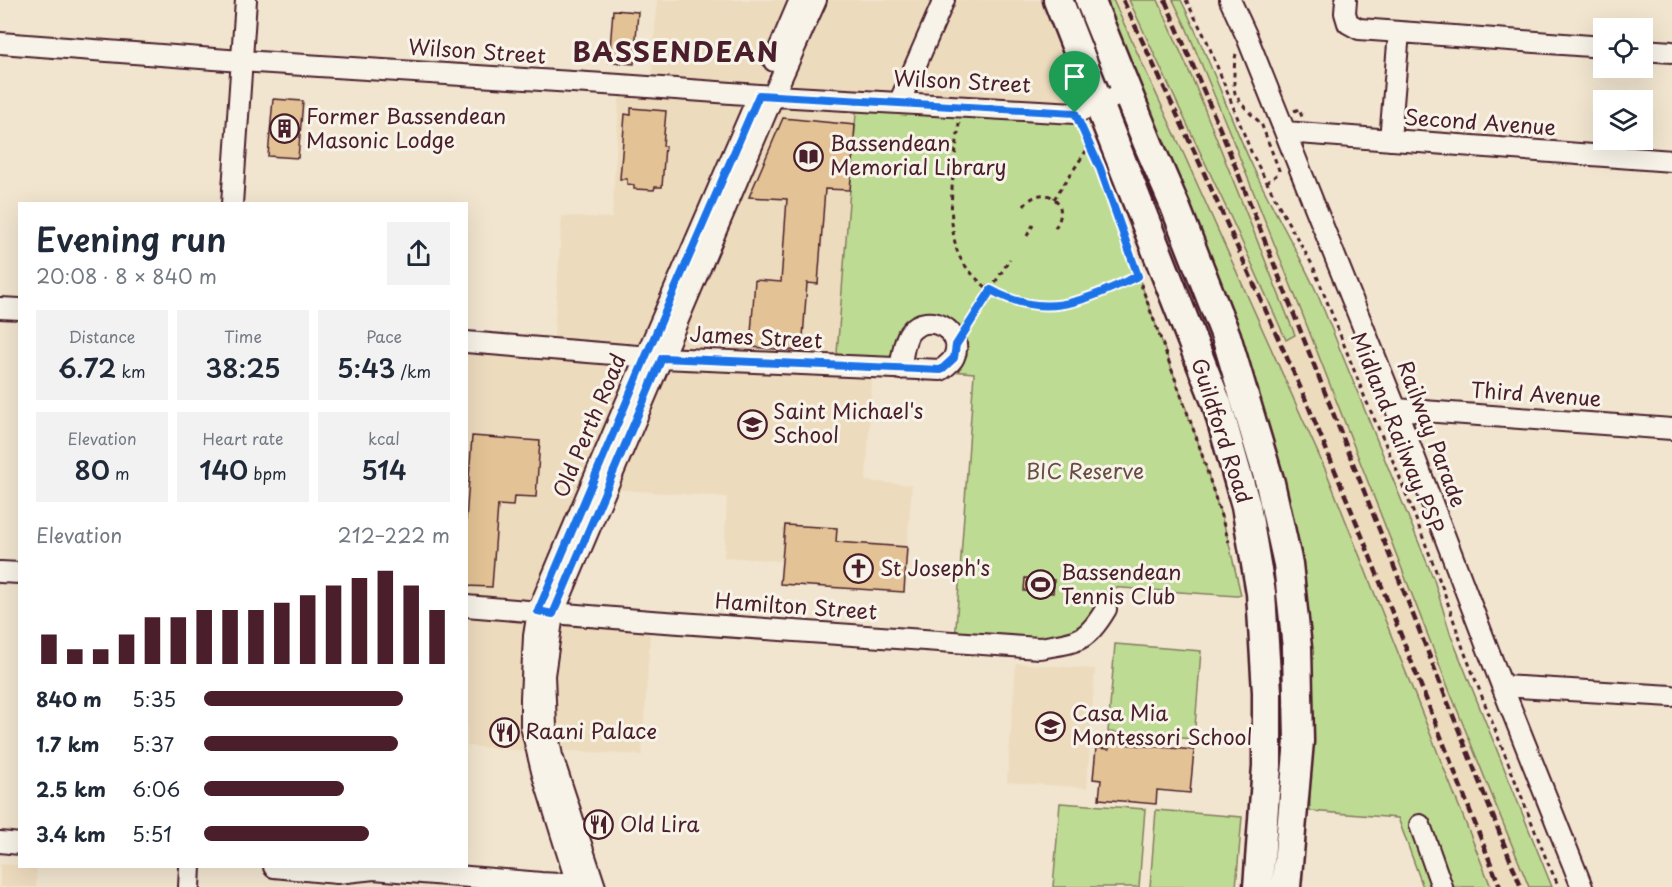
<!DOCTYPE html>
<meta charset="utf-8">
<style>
:root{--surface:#fff;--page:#f2f2f3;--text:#1f2937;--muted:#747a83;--accent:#4a1f2b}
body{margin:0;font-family:"Playpen Sans",sans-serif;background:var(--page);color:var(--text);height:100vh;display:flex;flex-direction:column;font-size:22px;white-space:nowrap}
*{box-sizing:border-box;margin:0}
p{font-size:20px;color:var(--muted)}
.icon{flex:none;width:33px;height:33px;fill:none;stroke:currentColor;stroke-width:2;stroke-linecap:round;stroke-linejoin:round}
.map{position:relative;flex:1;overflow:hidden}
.details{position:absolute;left:18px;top:202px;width:450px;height:666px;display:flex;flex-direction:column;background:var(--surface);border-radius:0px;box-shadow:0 6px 24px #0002}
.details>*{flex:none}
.tools{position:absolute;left:1593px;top:18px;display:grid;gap:12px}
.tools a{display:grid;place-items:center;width:60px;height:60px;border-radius:0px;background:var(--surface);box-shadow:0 6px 24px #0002;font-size:30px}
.pin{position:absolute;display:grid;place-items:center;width:51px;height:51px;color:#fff;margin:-62px -26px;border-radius:50% 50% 50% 0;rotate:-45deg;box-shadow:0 0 6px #0007}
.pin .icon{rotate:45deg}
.round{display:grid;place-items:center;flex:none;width:63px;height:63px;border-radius:0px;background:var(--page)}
.head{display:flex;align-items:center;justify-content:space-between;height:102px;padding:0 18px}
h1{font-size:33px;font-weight:600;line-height:45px}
.stats{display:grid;grid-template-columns:repeat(3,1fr);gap:9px;height:102px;padding:6px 18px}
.stats div{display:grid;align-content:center;border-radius:0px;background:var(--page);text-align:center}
.stats b{font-size:26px;font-weight:600}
.stats small{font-size:16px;font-weight:400}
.stats p{font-size:16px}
.chart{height:168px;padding:12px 18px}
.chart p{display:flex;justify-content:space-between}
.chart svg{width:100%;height:108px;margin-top:6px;stroke:var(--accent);stroke-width:6}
ul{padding:0 18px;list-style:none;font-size:20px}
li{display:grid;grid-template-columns:96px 72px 1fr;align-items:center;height:45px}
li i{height:15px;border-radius:8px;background:var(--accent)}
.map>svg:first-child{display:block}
.built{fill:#eddbbe}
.green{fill:#bedb93;stroke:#847d5f;stroke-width:1.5}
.building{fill:#e3c395;stroke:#4a1f2b;stroke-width:1.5}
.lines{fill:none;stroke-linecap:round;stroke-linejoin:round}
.minor-casing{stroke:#4a1f2b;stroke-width:24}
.highway-casing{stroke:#4a1f2b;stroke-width:33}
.path{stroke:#4a1f2b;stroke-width:3;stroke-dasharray:4.5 4.5;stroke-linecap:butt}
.minor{stroke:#f7f3e8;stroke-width:20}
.highway{stroke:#f7f3e8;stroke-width:28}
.rail{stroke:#4a1f2b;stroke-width:4.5;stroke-dasharray:9 4.5;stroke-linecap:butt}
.route-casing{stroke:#fff;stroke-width:12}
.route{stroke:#1a73e8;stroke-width:8}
.labels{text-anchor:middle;stroke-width:6;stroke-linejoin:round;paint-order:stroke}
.street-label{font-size:21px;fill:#4a1f2b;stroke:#f7f3e8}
.poi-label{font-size:21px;fill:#4a1f2b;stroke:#f7f3e8;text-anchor:start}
.park-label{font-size:21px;fill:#674e45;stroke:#f7f3e8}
.district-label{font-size:27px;font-weight:bold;letter-spacing:1.5px;fill:#4a1f2b;stroke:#f7f3e8}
</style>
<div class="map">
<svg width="1672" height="887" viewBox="0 0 1672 887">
<rect width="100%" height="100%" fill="#f1e5cf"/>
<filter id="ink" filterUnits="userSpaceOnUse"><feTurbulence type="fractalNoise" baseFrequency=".0167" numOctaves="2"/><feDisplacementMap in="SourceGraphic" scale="12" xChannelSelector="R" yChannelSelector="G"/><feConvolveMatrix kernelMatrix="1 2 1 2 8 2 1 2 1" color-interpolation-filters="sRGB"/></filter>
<g filter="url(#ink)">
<!-- built -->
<path class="built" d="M657,0H800L646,356L538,611L537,752L467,746L466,342L553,348L562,216L612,218L620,85L651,87Z
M816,0H1058L1099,103L1075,113L873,367L866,481L912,485L907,547L836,542L837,528L785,525L782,561L724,557L727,497L606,489Z
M1113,0H1129L1238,233L1285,340L1295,334L1195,85L1158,0H1173L1186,27L1302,313L1450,692L1529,887H1491L1326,471L1177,139Z
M553,614L651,621L642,755L550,750Z
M1016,663L1095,669L1087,788L1007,782Z
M0,864L19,865L20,867H37L36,887H0Z"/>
<!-- green -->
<path class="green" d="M1097,0H1113L1177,139L1326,471L1491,887H1423L1398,818L1310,811L1308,707L1295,561Z
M1129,0H1158L1195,85L1295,335L1286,340L1238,233Z
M1173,0H1181C1208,54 1227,111 1252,165C1272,209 1297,249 1317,293L1434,580L1451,636L1552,887H1529L1450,692L1302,313L1227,126L1186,27Z
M857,101L1075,113L1100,169L1199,445L1227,535L1241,595L1237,596L1108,587L1106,609L1073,643L955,642L974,373L941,370L956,344L924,323L900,369L836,366Z
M1115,644L1201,651L1194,739L1108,732Z
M1060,803L1145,809L1139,887H1053Z
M1156,810L1242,817L1236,887H1150Z"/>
<!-- building -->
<path class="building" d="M613,10L638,12L634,64L609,62Z
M273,99L303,101L298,158L268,156Z
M631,108L666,111L663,146H665L662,187H655L654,190L634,189V185L627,184V179H620L625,114L631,115Z
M783,118L855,125L850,190L825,189L818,284L807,283L802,351L750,347L755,280L781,282L787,199L749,197Z
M472,436L540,441L536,497L514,496L513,506L498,505L492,587L466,586V521Z
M785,525L837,528L836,542L907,547L904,592L780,584Z
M1025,578L1054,580L1053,593L1024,591Z
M1110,743L1194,750L1190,793L1157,790L1156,804L1099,799L1101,780L1093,779L1096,748L1109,749Z"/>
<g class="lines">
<defs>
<path id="minor" d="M1230,0L1247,37L1396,409L1502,686L1582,887
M1346,0L1345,13L1348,23L1359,29L1604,47
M0,43L241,61L620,85L759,95L1075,113L1127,92
M1642,50L1672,52
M774,61L800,0
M899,103L944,0
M1285,132L1672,161
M1390,140L1399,32
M232,204L246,0
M0,308L20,309
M466,342L662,358L941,370C945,367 952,362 954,357C966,331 927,310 910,332C904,339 902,359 900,369
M1396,409L1672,429
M0,572L20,573
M466,606L651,621L1039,648C1077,642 1086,643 1106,609
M1502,686L1672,696
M1420,825L1442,887
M0,842L20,844
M274,867L337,873L374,869L541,883L559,884L576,880L586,887
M189,887L190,867
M578,887L543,775L531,726V698L534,636L538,611L646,356L757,99
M595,887L552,756L546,726L544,675L553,614L773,96L816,0"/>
<path id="highway" d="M1058,0L1217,404L1246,506L1261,593L1267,692V766L1258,887
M1090,0L1149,146L1175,206L1226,336L1270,483L1288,564L1297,648L1299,741L1286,887"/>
</defs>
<!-- minor casing -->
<use href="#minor" class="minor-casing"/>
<!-- highway casing -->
<use href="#highway" class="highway-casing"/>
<!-- path -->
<path class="path" d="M1186,0L1207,41L1252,154L1285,217L1313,266L1365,398L1396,468L1443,589L1464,651L1547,861L1559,887
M1236,54C1234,61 1233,86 1235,93C1238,101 1255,119 1261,123L1279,170V173L1267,182
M1294,111L1299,109L1302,117
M959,123C955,163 946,207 956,247C959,260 969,271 979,281C1000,301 1036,311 1065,305C1090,299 1114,286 1138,276
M1081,127L1098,165
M1101,174L1199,445L1229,542
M1054,199L1090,145
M1024,206C1044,180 1074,204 1054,229
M1027,236L1033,225
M966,328L1010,259"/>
<!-- minor -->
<use href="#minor" class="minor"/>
<!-- highway -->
<use href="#highway" class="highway"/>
<!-- rail -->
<path class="rail" d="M1123,0L1196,155L1305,398L1362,536L1500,887
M1165,0L1228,148L1521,887"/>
</g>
</g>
<g class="lines" filter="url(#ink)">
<defs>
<path id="route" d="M759,95L1075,113L1100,168L1138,276C1085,300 1047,321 991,290L956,345L954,358L941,370L662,358L553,614L538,611L646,356Z"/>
</defs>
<!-- route casing -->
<use href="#route" class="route-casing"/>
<!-- route -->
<use href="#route" class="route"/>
</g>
<!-- icons -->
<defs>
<symbol id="building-ring" viewBox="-11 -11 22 22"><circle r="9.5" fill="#f7f3e8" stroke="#4a1f2b" stroke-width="1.5"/><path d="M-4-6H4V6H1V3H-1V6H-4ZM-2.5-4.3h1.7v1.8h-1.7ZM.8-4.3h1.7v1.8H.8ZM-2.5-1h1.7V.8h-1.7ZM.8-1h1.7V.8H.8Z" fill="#4a1f2b"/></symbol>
<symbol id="library-ring" viewBox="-11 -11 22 22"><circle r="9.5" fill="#f7f3e8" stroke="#4a1f2b" stroke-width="1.5"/><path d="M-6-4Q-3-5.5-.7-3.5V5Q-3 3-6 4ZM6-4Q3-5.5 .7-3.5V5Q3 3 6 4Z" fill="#4a1f2b"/></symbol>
<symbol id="school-ring" viewBox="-11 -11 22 22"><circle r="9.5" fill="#f7f3e8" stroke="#4a1f2b" stroke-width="1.5"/><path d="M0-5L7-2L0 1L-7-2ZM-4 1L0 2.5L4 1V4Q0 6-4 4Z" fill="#4a1f2b"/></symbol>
<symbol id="church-ring" viewBox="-11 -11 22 22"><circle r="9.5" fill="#f7f3e8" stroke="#4a1f2b" stroke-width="1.5"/><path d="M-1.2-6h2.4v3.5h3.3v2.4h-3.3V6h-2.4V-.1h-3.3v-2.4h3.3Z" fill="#4a1f2b"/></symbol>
<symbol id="stadium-ring" viewBox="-11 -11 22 22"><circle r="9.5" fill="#f7f3e8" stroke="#4a1f2b" stroke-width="1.5"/><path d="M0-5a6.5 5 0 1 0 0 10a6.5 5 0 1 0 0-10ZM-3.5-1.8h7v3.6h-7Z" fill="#4a1f2b"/></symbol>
<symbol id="restaurant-ring" viewBox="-11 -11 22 22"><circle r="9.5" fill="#f7f3e8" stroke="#4a1f2b" stroke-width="1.5"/><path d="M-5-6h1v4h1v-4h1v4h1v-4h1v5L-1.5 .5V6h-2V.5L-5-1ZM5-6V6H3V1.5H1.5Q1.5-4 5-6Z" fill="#4a1f2b"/></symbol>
</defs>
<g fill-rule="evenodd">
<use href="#building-ring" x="268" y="112" width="33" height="33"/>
<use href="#library-ring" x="792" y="140" width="33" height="33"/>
<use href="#school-ring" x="736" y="408" width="33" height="33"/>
<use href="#church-ring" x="842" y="552" width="33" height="33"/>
<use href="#stadium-ring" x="1024" y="568" width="33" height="33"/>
<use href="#school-ring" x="1034" y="710" width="33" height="33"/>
<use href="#restaurant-ring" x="488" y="716" width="33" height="33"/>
<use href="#restaurant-ring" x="582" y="808" width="33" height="33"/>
</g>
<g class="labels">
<!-- street labels -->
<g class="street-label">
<text transform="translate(477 52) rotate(4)" y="7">Wilson Street</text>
<text transform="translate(962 82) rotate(3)" y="7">Wilson Street</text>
<text transform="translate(1480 123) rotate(4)" y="7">Second Avenue</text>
<text transform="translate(756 338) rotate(3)" y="7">James Street</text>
<text transform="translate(1536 395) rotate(4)" y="7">Third Avenue</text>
<text transform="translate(590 426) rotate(-67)" y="7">Old Perth Road</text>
<text transform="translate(1221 431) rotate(72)" y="7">Guildford Road</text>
<text transform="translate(1397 433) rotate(68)" y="7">Midland Railway PSP</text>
<text transform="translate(1431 434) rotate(69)" y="7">Railway Parade</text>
<text transform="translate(796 607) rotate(4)" y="7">Hamilton Street</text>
</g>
<!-- poi labels -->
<g class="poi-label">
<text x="306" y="124">Former Bassendean<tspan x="306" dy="24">Masonic Lodge</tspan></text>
<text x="830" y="151">Bassendean<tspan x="830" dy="24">Memorial Library</tspan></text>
<text x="773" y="419">Saint Michael's<tspan x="773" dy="24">School</tspan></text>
<text x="880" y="576">St Joseph's</text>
<text x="1061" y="580">Bassendean<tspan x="1061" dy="24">Tennis Club</tspan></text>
<text x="1072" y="721">Casa Mia<tspan x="1072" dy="24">Montessori School</tspan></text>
<text x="525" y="739">Raani Palace</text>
<text x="620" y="832">Old Lira</text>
</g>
<!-- park labels -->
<g class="park-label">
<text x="1085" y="479">BIC Reserve</text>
</g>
<!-- district labels -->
<g class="district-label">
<text x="676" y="62">BASSENDEAN</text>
</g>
</g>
</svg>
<div class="tools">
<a><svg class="icon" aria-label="locate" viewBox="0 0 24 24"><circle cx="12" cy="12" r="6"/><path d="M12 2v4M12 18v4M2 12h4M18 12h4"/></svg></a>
<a><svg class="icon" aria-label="layers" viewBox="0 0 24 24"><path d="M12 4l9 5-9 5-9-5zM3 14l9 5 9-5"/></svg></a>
</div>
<div class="pin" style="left:1075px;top:113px;background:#1e9e55"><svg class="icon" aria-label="arrive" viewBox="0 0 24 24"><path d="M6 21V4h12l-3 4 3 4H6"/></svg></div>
<section class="details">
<div class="head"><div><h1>Evening run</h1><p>20:08 · 8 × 840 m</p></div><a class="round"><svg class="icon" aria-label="share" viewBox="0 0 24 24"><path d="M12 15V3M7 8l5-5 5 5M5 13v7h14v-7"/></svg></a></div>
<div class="stats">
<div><p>Distance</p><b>6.72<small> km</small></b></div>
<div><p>Time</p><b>38:25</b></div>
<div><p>Pace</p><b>5:43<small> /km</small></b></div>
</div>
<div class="stats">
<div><p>Elevation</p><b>80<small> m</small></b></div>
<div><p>Heart rate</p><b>140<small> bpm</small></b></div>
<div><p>kcal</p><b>514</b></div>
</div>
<div class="chart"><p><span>Elevation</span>212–222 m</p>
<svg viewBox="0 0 160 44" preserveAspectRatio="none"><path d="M5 44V32M15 44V38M25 44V38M35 44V32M45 44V25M55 44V25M65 44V22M75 44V22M85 44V22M95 44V19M105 44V16M115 44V12M125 44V9M135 44V6M145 44V12M155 44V22"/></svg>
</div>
<ul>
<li><b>840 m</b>5:35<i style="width:81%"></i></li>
<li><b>1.7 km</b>5:37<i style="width:79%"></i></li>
<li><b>2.5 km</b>6:06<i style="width:57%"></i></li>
<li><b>3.4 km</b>5:51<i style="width:67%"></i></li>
</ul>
</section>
</div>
